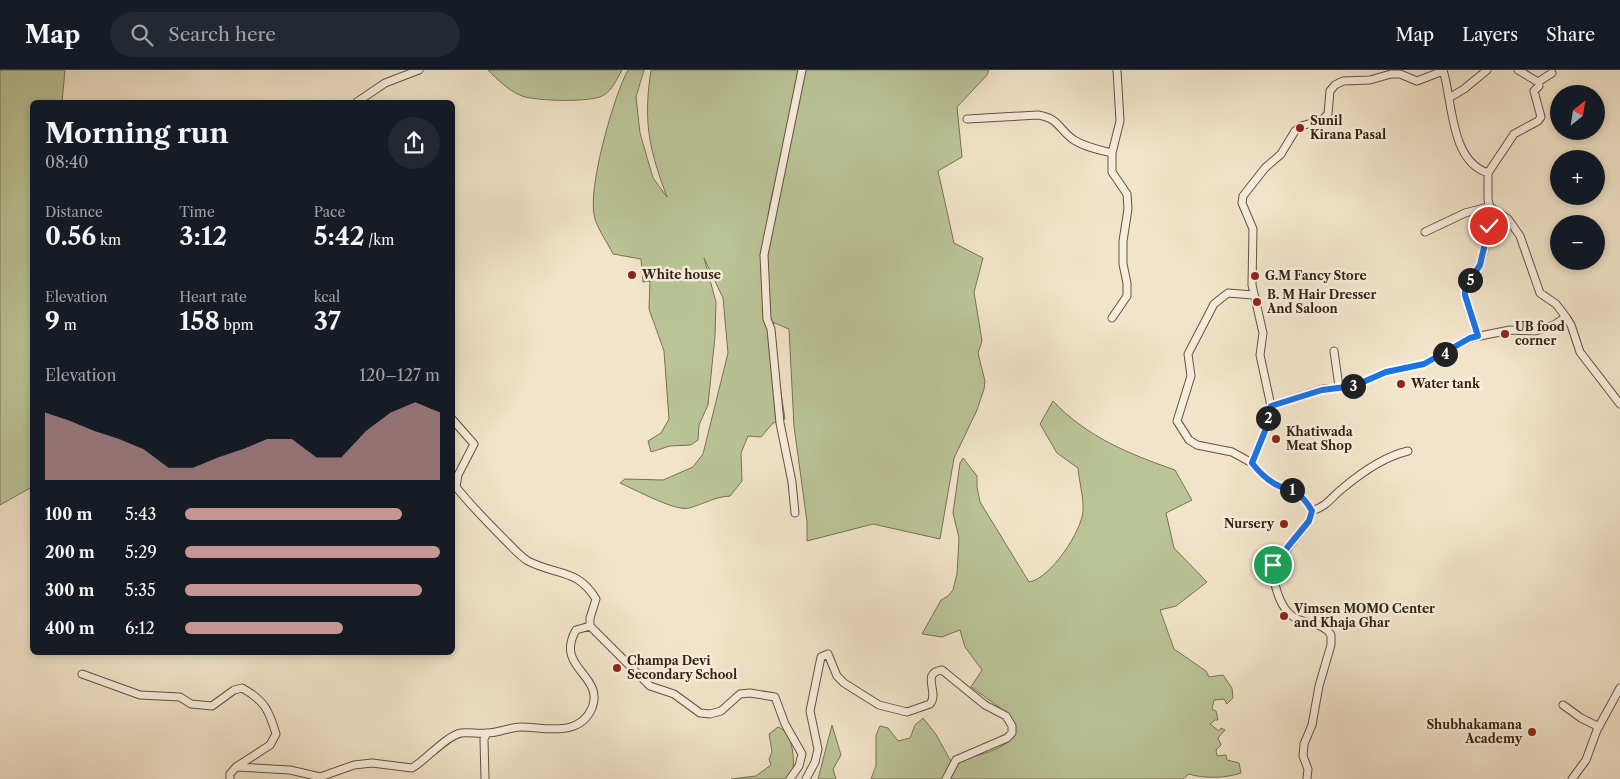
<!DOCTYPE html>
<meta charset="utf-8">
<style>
:root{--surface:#171b24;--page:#242831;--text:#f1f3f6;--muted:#9ea1a6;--line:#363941;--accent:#c59692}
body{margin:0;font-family:"Libre Caslon Text",serif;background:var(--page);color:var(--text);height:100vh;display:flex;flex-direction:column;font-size:19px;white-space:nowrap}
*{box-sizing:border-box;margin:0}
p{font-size:16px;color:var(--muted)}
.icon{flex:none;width:28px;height:28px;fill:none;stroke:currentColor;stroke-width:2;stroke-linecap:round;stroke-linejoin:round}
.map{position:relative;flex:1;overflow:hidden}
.drawer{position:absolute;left:30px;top:30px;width:425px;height:555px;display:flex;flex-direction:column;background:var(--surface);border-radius:8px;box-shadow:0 2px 8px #0003}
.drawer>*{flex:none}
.needle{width:32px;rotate:30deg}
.fabs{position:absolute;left:1550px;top:15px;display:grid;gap:10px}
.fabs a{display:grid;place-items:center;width:55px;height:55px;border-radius:50%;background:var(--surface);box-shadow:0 2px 8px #0003;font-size:25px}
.pin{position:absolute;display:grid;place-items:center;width:42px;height:42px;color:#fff;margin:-21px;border:2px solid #fff;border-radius:50%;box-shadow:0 1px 5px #0007}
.km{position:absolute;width:25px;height:25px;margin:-12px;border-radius:50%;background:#222;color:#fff;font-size:14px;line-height:25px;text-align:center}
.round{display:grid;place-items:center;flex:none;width:52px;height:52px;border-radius:26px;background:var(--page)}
.overview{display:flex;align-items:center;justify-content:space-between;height:85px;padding:0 15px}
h1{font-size:28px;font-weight:800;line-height:38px}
.figures{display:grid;grid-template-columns:repeat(3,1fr);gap:8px;height:85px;padding:5px 15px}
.figures div{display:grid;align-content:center}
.figures b{font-size:25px;font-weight:800}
.figures small{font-size:14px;font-weight:400}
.figures p{font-size:14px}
.chart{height:140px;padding:10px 15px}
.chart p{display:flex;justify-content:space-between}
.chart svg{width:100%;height:90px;margin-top:5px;fill:var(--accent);opacity:.7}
ul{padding:0 15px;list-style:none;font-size:16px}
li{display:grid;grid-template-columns:80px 60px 1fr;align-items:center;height:38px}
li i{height:12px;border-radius:6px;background:var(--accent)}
header{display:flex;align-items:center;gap:30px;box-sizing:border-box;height:70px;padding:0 25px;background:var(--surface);border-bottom:1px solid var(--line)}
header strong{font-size:24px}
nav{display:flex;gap:28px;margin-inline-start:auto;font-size:18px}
.search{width:350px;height:45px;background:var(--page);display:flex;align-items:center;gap:12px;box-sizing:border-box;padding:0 18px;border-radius:28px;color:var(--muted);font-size:19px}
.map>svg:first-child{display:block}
.green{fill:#bac497;stroke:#787254;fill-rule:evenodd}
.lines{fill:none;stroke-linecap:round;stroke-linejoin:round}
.minor-casing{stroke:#66513e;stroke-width:9}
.minor{stroke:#f7eddd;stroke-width:7}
.route-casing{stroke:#fff;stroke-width:10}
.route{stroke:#1a73e8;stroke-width:6}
.poi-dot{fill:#8f2418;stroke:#f7eddd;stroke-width:2}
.labels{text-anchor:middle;stroke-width:5;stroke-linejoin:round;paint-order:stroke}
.poi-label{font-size:12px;font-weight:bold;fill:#372010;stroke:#f7eddd;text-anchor:start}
</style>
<header>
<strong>Map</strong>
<div class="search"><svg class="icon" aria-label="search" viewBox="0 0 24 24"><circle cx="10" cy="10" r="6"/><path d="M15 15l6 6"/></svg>Search here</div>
<nav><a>Map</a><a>Layers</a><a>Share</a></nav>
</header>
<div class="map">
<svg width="1620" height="709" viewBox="0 0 1620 709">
<rect width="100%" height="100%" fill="#f2e4ca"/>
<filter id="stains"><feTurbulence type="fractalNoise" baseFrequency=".004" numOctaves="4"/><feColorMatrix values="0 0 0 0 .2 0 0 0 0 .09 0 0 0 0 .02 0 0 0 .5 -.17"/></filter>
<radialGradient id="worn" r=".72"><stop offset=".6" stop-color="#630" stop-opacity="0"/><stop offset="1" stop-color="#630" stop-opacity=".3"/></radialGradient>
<!-- green -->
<path class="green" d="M0,0H65L62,32H32V417L0,435Z
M488,0H622C617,9 612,20 604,25C593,33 535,31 522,26C509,21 498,10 488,0Z
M628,0H644L636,27L640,63L653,108L667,127C649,79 643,52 651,0H989L987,5L957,37L962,87L938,101L954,173L983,188L974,222L982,271L978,283L985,311L984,319L977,340L954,388L940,469L873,454L807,471V452L794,356L789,259L772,252L771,259L785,349L773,353L761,367L748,366L741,383L742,411L730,426C714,427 704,434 689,438C676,442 634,419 620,413L625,409L663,410L693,397L703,384L728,283L723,228L704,188L716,232L715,266L708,335L699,355L698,370L691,375L670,376L651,382L648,371L661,363L669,349L664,281L649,239L650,211L643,212L641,189L613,184C607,172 599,161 595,149C586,122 614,25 628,0ZM791,47L765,176L770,133Z
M1053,331C1087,367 1129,384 1175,400L1192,430L1166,443L1174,478L1207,512L1176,536L1160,540L1174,579L1206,601L1209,607L1223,605L1232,618L1233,628L1227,634L1224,629L1214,630L1212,639L1216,641L1218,650H1215L1210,654L1219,661L1221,658L1225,660L1218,668L1221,675L1216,680L1217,686L1226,685L1227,690L1239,693L1241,703C1227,708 1204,709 1189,704L1183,709H950L961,690C978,685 1002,681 1014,666L1013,650L999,637L971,617L982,600L965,577L960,560L942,567L922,564L941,530L948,526L953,520L957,504L959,468L953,443L960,393L963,388L977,406V417L980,432L1029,512C1050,509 1082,461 1083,441C1084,428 1079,411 1078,398L1057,383L1040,354Z
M923,648L935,663L952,693L942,709H871L876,696V665L880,656L888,658L898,671L910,668L915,655Z
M832,655L841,685L833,699L836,709H818Z
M778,657C794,663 796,695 791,709H731L756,706L771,695L769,689L772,682L769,664Z"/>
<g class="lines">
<defs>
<path id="minor" d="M1443,0C1453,32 1450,91 1488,103V130L1490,137L1508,149L1520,166L1540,223L1556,234L1566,247L1571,255L1580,282L1620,334
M1518,0L1538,12L1552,3
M1449,28L1464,19L1487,0
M357,32L385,13L419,0
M967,49L1038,45C1059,48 1059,60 1074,70C1085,77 1099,80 1112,83
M1488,103L1514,64L1538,51L1541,47L1534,21L1539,16L1538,12
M1425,162L1465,143L1488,137
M1112,248L1127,226V213L1123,194V171L1128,139L1127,124L1112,102V83L1120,51L1117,0
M1478,266L1465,225V218L1480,195L1489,162L1483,138
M1334,281L1339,317
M1271,336L1260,285L1263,263L1252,215L1253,159L1242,133L1243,126L1265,98L1281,84L1295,61L1301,56L1322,50L1328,44L1330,21L1335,15L1343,11L1370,10L1391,4H1400L1417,11L1443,1
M452,349L474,374L458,405L456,417C472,437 490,455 508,473C514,479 521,487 528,491C557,506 577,498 596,529L590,548V556L650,616L674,624L700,643L710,644L721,641L740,624L750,623L775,627L785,654L802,684L799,696L790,709
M1252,393L1232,382L1197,375L1189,370L1177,351L1191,306L1188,284L1214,234L1228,223L1253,225
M1312,441C1329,435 1330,428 1343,418C1361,403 1386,386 1408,381
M795,443L792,412L780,353L771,259L767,249L764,185L802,0
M82,604L140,625L180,627L191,634L212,636L234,620L242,618C264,630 269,640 276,664L270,675L236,697L290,700L320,707L354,695L372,693L412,698C426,690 446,666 461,663C469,662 479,664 487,663C499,663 510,657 521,657C545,657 579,668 592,638C605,605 554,598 576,560L590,556
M1563,635L1581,648L1599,657
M230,709V704L236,697
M485,709L484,669L487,663
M806,709L815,692L818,679L810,641L821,587L828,584L837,606L844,613L879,635L907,642L930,634C940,623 920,603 942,600L985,635L1006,646L1012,656V663L1007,668L956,690L946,709
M1307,709L1308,699L1303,686L1304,674L1312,655L1319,616L1331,575V565C1323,551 1304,555 1292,546C1278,535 1276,516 1271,500L1309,451L1312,441C1300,420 1294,424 1275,414C1266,409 1259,402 1252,393L1265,361L1271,336L1323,319L1354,316L1386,302L1424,294L1470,268L1510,260L1535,261L1554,255L1566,247
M1572,709L1586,690L1597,660L1620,618"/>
</defs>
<!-- minor casing -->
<use href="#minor" class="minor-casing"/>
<!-- minor -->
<use href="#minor" class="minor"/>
</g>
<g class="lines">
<defs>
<path id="route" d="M1273,495L1309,451L1312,441C1300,420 1294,424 1275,414C1266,409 1259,402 1252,393L1265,361L1271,336L1322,320L1354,316L1386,302L1424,294L1470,268L1478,266L1465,225V218L1480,195L1489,156"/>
</defs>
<!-- route casing -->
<use href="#route" class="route-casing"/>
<!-- route -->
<use href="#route" class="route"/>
</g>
<!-- markers -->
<g class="poi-dot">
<circle cx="1300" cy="58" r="5"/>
<circle cx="632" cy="205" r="5"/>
<circle cx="1255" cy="206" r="5"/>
<circle cx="1257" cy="232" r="5"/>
<circle cx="1505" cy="264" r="5"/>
<circle cx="1401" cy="314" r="5"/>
<circle cx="1276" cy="369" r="5"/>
<circle cx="1284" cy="454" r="5"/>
<circle cx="1284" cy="546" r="5"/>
<circle cx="617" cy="598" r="5"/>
<circle cx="1532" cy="662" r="5"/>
</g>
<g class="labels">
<!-- poi labels -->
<g class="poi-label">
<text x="1310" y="55">Sunil<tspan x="1310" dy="14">Kirana Pasal</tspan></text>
<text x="642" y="209">White house</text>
<text x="1265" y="210">G.M Fancy Store</text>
<text x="1267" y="229">B. M Hair Dresser<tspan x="1267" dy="14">And Saloon</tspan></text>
<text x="1515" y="261">UB food<tspan x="1515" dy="14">corner</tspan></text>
<text x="1411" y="318">Water tank</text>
<text x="1286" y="366">Khatiwada<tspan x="1286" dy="14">Meat Shop</tspan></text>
<text x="1274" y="458" text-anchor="end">Nursery</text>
<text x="1294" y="543">Vimsen MOMO Center<tspan x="1294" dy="14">and Khaja Ghar</tspan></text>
<text x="627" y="595">Champa Devi<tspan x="627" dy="14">Secondary School</tspan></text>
<text x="1522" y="659" text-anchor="end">Shubhakamana<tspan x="1522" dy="14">Academy</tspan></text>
</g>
</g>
<rect width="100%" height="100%" filter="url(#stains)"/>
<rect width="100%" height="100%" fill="url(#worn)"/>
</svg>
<div class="fabs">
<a><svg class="needle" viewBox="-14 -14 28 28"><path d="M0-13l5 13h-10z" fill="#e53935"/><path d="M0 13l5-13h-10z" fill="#9ea1a6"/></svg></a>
<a>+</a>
<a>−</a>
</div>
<div class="pin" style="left:1273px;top:495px;background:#1e9e55"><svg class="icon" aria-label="arrive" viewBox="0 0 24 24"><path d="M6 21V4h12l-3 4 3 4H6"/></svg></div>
<div class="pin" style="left:1489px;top:156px;background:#d93025"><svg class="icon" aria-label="check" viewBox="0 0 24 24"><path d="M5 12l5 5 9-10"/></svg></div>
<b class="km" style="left:1292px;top:420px">1</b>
<b class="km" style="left:1268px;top:348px">2</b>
<b class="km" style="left:1353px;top:316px">3</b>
<b class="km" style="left:1445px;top:284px">4</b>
<b class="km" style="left:1470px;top:210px">5</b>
<section class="drawer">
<div class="overview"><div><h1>Morning run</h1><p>08:40</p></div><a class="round"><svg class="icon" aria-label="share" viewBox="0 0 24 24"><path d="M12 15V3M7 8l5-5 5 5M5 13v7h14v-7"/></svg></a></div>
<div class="figures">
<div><p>Distance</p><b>0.56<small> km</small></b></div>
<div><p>Time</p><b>3:12</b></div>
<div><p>Pace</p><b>5:42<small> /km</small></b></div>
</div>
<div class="figures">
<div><p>Elevation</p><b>9<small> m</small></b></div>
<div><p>Heart rate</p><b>158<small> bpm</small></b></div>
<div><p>kcal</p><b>37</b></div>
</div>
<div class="chart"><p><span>Elevation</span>120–127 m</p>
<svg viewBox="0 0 160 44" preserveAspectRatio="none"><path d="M0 44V11L10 15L20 20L30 24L40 29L50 38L60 38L70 33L80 29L90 24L100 24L110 33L120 33L130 20L140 11L150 6L160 11V44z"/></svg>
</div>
<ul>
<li><b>100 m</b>5:43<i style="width:85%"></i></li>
<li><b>200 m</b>5:29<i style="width:100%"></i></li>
<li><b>300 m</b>5:35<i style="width:93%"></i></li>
<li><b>400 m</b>6:12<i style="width:62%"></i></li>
</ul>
</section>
</div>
